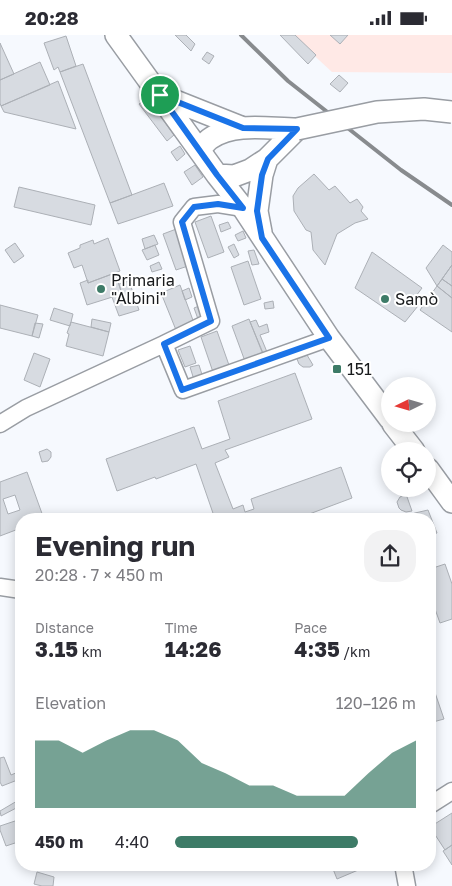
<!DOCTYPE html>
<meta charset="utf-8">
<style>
:root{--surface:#fff;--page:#f2f2f3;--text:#2b2b33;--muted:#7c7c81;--accent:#3d7b67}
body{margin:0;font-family:"Golos Text",sans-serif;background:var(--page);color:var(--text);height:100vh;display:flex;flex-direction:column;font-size:19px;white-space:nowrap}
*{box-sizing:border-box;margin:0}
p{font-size:16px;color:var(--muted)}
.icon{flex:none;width:28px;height:28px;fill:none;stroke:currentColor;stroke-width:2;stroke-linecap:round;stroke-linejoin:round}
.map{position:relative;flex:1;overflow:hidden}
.drawer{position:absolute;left:15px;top:478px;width:421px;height:358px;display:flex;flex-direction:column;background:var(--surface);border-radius:20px;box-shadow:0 2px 12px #0003}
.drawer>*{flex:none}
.needle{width:32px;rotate:265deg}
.buttons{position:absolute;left:381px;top:342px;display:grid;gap:10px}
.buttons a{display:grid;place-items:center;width:55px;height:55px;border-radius:50%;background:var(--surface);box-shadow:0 2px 12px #0003;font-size:25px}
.pin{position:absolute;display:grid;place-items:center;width:42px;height:42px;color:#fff;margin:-21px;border:2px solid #fff;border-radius:50%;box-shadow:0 1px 5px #0007}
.round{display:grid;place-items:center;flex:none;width:52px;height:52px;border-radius:20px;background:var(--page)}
.headline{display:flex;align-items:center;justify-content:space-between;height:85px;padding:0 20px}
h1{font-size:28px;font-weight:700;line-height:38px}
.metrics{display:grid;grid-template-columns:repeat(3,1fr);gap:8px;height:85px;padding:5px 20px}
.metrics div{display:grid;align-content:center}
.metrics b{font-size:21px;font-weight:700}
.metrics small{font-size:14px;font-weight:400}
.metrics p{font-size:14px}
.chart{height:140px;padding:10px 20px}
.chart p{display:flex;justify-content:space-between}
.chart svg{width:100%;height:90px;margin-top:5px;fill:var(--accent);opacity:.7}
ul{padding:0 20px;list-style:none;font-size:16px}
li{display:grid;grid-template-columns:80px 60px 1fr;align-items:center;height:38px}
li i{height:12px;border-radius:6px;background:var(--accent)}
.status{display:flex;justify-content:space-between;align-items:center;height:35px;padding:0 25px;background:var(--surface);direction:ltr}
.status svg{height:14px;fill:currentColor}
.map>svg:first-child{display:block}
.industrial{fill:#ffe9e6}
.building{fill:#d7dbe1;stroke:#acb0b6;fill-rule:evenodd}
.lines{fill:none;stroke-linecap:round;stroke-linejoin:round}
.minor-casing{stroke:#999da3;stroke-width:19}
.major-casing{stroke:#999da3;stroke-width:24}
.minor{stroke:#fff;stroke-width:16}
.major{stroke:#fff;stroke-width:21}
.rail{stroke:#888b8e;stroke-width:4}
.major-bridge-casing{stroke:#999da3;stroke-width:24;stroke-linecap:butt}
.major-bridge{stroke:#fff;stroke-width:21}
.route-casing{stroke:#fff;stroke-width:10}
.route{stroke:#1a73e8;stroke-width:6}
.poi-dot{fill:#3d7b67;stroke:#fff;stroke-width:2}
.labels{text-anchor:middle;stroke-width:4;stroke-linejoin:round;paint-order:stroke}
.poi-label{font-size:16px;fill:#181a1c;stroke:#fff;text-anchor:start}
</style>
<div class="status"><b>20:28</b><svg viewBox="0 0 49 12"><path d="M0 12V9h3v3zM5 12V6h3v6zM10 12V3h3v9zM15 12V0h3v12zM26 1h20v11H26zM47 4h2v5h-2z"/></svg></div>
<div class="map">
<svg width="452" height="851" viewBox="0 0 452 851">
<rect width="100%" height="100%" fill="#f6f9fe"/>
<!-- industrial -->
<path class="industrial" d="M292,0H452V38L332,37Z"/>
<!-- building -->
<path class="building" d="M175,0H186L195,9L191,16Z
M280,0H295L316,20L308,29Z
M330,0H348L340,9Z
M66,1L76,31L60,37L58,32L54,35L44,8Z
M0,8L14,39L0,45Z
M207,17L214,21L209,29L202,24Z
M40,27L50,50L1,71L0,68V45Z
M83,29L132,160L110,168L60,37Z
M339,40L348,48L340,57L330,49Z
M58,46L76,94L4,77L1,71Z
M147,63L174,100L167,106L139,69Z
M180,111L185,119L177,126L171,117Z
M195,130L203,142L192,150L184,137Z
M314,139L329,155L335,151L350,168L357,164L363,172L361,176L368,184L355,188L337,199L325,230L313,215L311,197L306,195L294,176L293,161L298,153Z
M164,148L173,171L118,189L110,168Z
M19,152L95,170L91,190L14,172Z
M211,181L224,217L208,223L195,187Z
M228,187L231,193L221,197L219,190Z
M179,193L191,230L176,235L163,199Z
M243,196L246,203L238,206L235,200Z
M154,200L158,209L145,214L142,204Z
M108,203L120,236L88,248L82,230L74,233L68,218L80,213V210L93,205L94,209Z
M15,208L24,221L14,228L5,215Z
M234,209L239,220L234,223L228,212Z
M155,210L159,220L147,225L142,215Z
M443,210L452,217V230L437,251L426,233Z
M254,215L259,229L252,230L248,216Z
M372,217L422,253L416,261L422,266L405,287L355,253Z
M248,226L261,264L244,270L231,232Z
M159,227L162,234L152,237L150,231Z
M452,230V251L442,244Z
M115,238L122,259L87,270L80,248L88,245V248Z
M442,244L452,251V263L437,251Z
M129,246L139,275L119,281L112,262L122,259L119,249Z
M180,250L194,288L176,295L161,258Z
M437,251L452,263V297L420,275Z
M189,253L192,262L185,265L182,256Z
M273,266L274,273L265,274L264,268Z
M0,270L38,280L32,301L0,293Z
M199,271L204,282L198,284L194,273Z
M54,273L73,279L70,291L50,285Z
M92,284L111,288L109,297L91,292Z
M249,284L264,322L246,329L232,291Z
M256,285L259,292L267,289L269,297L260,300L267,317L263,318L250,287Z
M71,287L109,297L103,321L66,311L69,299L67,298Z
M35,288L43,289L39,303L32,301Z
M217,296L230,333L214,340L201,302Z
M190,311L196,328L185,332L178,315Z
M34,318L50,324L40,352L24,345Z
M307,320L313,330L310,332H303L299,329L297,324Z
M199,330L204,346L195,348L190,332Z
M295,338L312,384L225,415L229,422L215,428L233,474L243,470L245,477L254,474L251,464L341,432L352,463L296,484H215L196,429L156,444L155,442L117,456L106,424L194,392L202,414L230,404L218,366Z
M47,414L51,417V422L48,426L42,427L39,417Z
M27,437L44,484H21V493L0,501V447ZM15,460L20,475L8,479L3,464Z
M406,459L412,476L406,477L401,475L399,473L397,467L400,462Z
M428,475L437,498L430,500V484H417L415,478Z
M415,478L417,484H402V483Z
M445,529L452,549V584L440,588L430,560V534Z
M430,643L444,684L433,687L430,677Z
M4,722L11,740L18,737L20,744L2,751L0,747V723Z
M17,766L20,771L1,781L0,776Z
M452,778V810L445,815L430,792Z
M21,784V806L6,811L0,795V791Z
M452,810V830L443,816Z
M331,829H361L363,833L337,844Z
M37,837L54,842L53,851H42L34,849Z"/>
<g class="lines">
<defs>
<path id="minor" d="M164,309L211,286L182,187L194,172L218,169L243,173
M0,389L26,373L164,309L183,355L329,303
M0,552L21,555
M430,770L452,756
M403,829L407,851"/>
<path id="major" d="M116,0L217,140L243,173L329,303L390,384
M160,60L243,93
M200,115C203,111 206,106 211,103C235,87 269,94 297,94
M217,140L234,141L250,135L267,124L297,94
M261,197L257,176L262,140L267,124
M393,389L414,416
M428,434L452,467"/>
</defs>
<!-- minor casing -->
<use href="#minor" class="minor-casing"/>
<!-- major casing -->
<use href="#major" class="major-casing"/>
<!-- minor -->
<use href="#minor" class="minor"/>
<!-- major -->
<use href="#major" class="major"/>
<!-- rail -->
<path class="rail" d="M241,0L288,46L401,135L452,170"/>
<defs>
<path id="major-bridge" d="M297,94L377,77L424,74L452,77"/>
</defs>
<!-- major-bridge casing -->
<use href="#major-bridge" class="major-bridge-casing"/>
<!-- major-bridge -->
<use href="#major-bridge" class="major-bridge"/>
</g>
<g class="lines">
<defs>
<path id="route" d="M160,60L243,93L297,94L268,124L262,140L257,176L262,203L329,303L182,355L164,309L211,286L182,187L194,172L218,169L243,173L217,140Z"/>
</defs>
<!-- route casing -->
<use href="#route" class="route-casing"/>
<!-- route -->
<use href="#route" class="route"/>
</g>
<!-- markers -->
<g class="poi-dot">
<circle cx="101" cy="254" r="5"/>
<circle cx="385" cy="264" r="5"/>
<rect x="332" y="329" width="10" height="10" rx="2.5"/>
</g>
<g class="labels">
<!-- poi labels -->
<g class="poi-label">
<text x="111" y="251">Primaria<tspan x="111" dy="18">"Albini"</tspan></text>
<text x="395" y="270">Samò</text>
<text x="347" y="340">151</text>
</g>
</g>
</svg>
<div class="buttons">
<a><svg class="needle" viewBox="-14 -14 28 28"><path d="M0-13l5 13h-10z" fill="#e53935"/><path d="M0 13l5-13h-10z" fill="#7c7c81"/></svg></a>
<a><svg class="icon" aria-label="locate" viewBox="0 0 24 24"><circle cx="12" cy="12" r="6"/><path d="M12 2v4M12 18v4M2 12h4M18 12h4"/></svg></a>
</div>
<div class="pin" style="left:160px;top:60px;background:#1e9e55"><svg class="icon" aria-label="arrive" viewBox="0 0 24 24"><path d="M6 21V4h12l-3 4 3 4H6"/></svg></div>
<section class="drawer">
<div class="headline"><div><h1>Evening run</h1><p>20:28 · 7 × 450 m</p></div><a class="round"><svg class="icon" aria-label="share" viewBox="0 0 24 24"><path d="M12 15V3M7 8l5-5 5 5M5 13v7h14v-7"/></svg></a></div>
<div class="metrics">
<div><p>Distance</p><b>3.15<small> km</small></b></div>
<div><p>Time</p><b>14:26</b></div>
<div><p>Pace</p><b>4:35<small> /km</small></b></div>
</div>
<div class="chart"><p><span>Elevation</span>120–126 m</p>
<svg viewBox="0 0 160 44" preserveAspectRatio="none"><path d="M0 44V11L10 11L20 17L30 11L40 6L50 6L60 11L70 22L80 27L90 33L100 33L110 38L120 38L130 38L140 27L150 17L160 11V44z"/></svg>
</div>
<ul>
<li><b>450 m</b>4:40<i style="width:76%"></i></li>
</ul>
</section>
</div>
